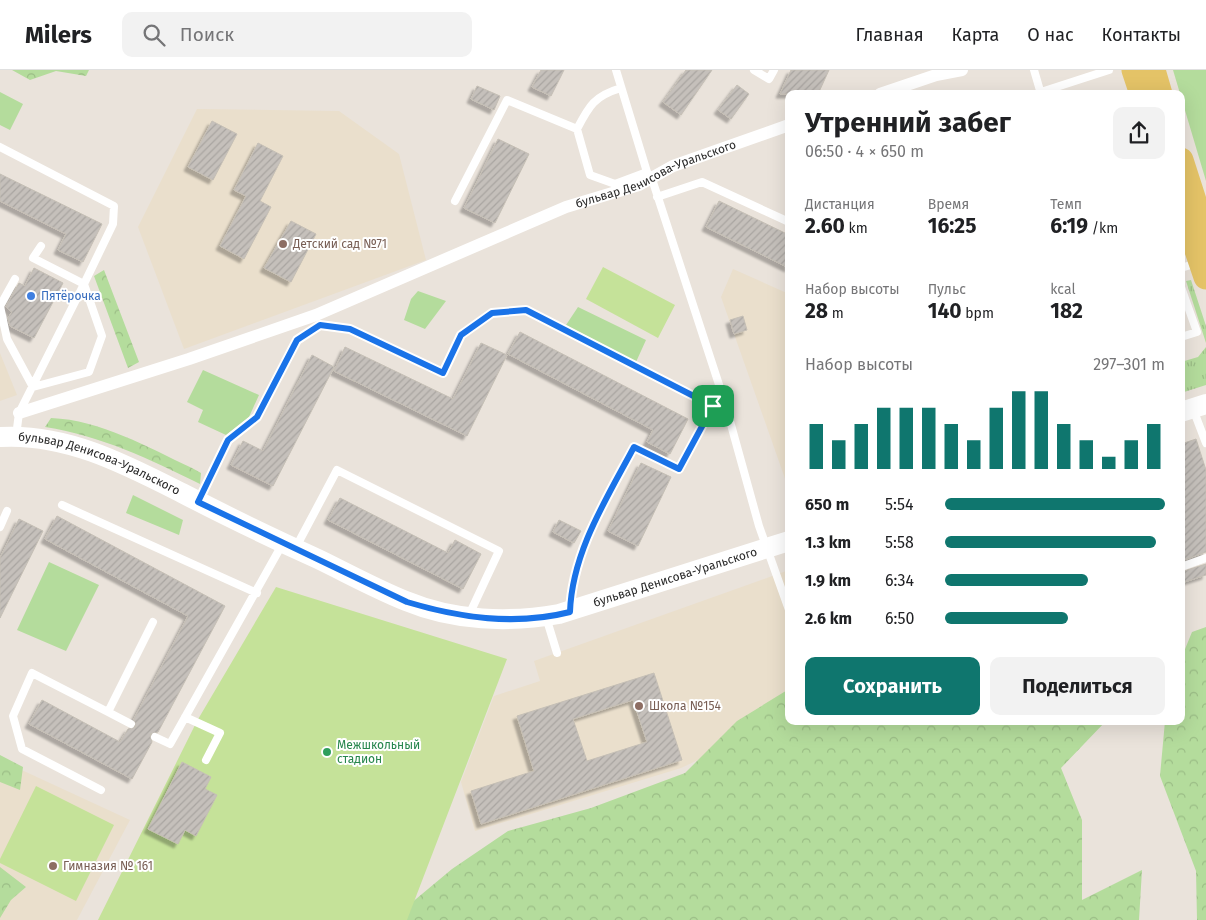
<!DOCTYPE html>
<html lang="ru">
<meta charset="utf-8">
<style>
:root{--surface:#fff;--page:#f2f2f2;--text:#202124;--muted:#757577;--line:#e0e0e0;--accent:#0f766e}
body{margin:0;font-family:"Fira Sans",sans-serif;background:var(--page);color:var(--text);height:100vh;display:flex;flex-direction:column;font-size:19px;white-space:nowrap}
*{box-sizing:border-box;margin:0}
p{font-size:16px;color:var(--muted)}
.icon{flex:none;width:28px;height:28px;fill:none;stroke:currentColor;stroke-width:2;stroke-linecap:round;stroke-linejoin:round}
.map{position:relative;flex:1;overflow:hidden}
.drawer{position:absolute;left:785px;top:20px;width:400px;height:635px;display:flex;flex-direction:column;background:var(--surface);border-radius:10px;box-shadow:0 5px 20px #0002}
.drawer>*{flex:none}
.pin{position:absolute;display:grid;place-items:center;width:42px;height:42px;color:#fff;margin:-21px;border-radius:10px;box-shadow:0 2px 8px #0006}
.round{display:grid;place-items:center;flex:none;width:52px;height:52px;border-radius:10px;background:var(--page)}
.head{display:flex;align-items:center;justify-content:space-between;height:85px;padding:0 20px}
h1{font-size:28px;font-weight:700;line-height:38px}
.figures{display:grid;grid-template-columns:repeat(3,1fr);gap:8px;height:85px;padding:5px 20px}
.figures div{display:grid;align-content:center}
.figures b{font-size:21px;font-weight:700}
.figures small{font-size:14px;font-weight:400}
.figures p{font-size:14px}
.chart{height:140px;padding:10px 20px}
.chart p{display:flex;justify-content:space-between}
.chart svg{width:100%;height:90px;margin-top:5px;stroke:var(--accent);stroke-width:6}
.button{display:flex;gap:10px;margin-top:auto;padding:10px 20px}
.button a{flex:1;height:58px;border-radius:10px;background:var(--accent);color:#fff;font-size:20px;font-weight:700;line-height:58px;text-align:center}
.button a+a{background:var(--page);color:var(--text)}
ul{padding:0 20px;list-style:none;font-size:16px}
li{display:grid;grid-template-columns:80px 60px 1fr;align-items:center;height:38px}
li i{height:12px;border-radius:6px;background:var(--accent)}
header{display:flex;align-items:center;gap:30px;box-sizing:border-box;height:70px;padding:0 25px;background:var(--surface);border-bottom:1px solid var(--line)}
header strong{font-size:24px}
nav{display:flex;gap:28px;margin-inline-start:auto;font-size:18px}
.search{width:350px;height:45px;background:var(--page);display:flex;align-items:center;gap:12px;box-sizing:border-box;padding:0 18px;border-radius:10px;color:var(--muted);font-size:19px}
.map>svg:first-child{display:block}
.education{fill:#eadfcc}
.grass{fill:url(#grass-tufts)}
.forest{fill:url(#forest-crowns)}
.park{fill:#b4dc9c}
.pitch{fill:#c5e299}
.building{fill:url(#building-hatch);stroke:#c5bfb5;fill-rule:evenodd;filter:url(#shadow)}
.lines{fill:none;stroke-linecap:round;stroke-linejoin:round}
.service{stroke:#fff;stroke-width:8}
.pedestrian{stroke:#fff;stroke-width:12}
.tertiary{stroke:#fff;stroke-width:20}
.primary{stroke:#e4c367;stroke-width:25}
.route-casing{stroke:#fff;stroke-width:10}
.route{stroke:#1a73e8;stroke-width:6}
.education-dot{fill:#8d6e63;stroke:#fff;stroke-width:2}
.shop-dot{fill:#3f7fe0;stroke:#fff;stroke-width:2}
.leisure-dot{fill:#2e9e5b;stroke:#fff;stroke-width:2}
.labels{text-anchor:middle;stroke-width:4;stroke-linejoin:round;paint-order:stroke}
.street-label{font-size:12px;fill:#292929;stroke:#fff}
.education-label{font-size:12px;fill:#785e54;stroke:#fff;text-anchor:start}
.shop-label{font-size:12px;fill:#366cbe;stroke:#fff;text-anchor:start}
.leisure-label{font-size:12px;fill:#27864d;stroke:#fff;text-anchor:start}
</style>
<header>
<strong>Milers</strong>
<div class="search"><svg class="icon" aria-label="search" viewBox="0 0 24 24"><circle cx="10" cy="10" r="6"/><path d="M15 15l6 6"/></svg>Поиск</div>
<nav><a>Главная</a><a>Карта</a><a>О нас</a><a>Контакты</a></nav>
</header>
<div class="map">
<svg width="1206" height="850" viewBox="0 0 1206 850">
<defs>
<pattern id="grass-tufts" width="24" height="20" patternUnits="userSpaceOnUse" patternTransform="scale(1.25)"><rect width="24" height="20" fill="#b4dc9c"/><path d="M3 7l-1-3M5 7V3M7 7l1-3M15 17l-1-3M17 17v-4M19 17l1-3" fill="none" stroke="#9bbd86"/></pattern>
<pattern id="forest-crowns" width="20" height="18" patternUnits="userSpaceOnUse" patternTransform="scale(1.25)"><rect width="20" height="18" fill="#b4dc9c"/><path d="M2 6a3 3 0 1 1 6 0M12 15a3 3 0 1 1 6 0" fill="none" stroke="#9bbd86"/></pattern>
<pattern id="building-hatch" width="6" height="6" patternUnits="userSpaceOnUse" patternTransform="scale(1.25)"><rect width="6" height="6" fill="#c5c0bb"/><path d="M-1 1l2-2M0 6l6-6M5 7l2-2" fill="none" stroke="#a9a5a1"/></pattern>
<filter id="shadow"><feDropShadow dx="-4" dy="4" stdDeviation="1" flood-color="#0004"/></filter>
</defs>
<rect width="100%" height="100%" fill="#eae3db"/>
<!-- education -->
<path class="education" d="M197,39L339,41L399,84L426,190L184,279L138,157Z
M733,199L789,224V420L721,227Z
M0,283L17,325L0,331Z
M789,500V647L681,698L475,761L461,712L494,626L540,611L534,591Z
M0,690L130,750L77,850H0Z"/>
<!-- grass -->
<path class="grass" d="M1191,210L1206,256V273L1186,211Z
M1206,277V315L1181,323V292L1198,287Z"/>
<!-- forest -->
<path class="forest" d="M12,0H89L86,6L56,1L30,10Z
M104,200L139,292L128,298L94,206Z
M51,348C101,350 147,377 192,398L201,403L200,414C149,389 102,366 45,357Z
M1206,557V850H1197L1196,801L1160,706L1165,651H1181V589L1192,562Z
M789,619V651H1106L1061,698L1082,750V830L1142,800L1139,850H401L404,839L452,799L508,761L591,738L685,703L737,651Z
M0,685L23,697L20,720L0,712Z
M0,797L26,817L11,830L0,848Z"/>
<!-- park -->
<path class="park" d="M1173,0H1206V111Z
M0,22L23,34L10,60L0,55Z
M418,221L446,231L425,259L404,250L411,229Z
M578,237L646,270L636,292L566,255Z
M203,300L259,325L249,347L226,365L198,352L203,340L187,332Z
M133,425L183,450L179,465L126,443Z
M49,492L99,515L66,581L17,560Z"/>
<!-- pitch -->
<path class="pitch" d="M603,197L675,235L658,268L586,229Z
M276,517L507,589L407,850H98L197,651Z
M36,716L114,755L76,831L0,793V789Z"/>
<!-- building -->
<path class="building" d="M541,0H564L551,26L532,17Z
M686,0H712L681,45L663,32Z
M791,0H829L818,24H780Z
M737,15L749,24L731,49L718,40Z
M477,16L500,26L494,40L471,29Z
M212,51L237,64L213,110L188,97Z
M498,69L529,84L495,153L464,138Z
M258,73L283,86L260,131L271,137L244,189L220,176L246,126L234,120Z
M0,104L102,154L83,192L58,180L66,164L0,131Z
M719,131L789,165V198L706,157Z
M291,151L316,164L291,212L264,198Z
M34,198L63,213L34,268L10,256L8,248L12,242L6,237L19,213L25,216Z
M743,246L747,260L734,264L730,250Z
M520,262L688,349L670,384L647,372L653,360L508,284Z
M481,273L507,285L467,366L334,301L345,277L453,329Z
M312,285L334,297L273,416L231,395L243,371L263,381Z
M1196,369L1206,400V482L1181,491V374Z
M641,393L671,407L638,476L608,461Z
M340,428L448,483L455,470L481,484L463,519L328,450Z
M57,446L225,536L158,662L150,664L152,672L132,709L29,654L42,630L120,672L128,659L136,657L134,649L188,546L45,469Z
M19,449L43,461L0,548V488Z
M559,450L581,461L574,473L553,462Z
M1206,494V505L1181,513V502Z
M654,603L682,690L481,754L471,721L534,701L517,646ZM633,630L647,672L587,691L573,649Z
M182,692L211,707L205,719L217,725L196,766L185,760L178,774L148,759Z"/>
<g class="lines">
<!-- service -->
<path class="service" d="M616,0L647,102L652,109L725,333L759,456L789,540
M754,0L769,9L774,0
M1034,0L1041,24
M621,18C594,26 589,36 577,59L590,105L615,114L647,102
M1041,22L1109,0
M0,77L114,136L113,154L84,214L102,266L89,302L33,317L7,269L0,236L15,209
M657,127L702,112L789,152
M455,131L507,30L577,59
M1181,198L1197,193
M1181,217L1197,262L1181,267
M1193,339L1206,373
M16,366L19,343L84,214L33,188L41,176
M199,430L228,370L257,347L297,271L320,255L350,259L443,303L461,265L492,243L527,240L713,336L725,333
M62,435L257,523
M0,457L7,441
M295,479L337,400L499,481L469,545
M1181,497L1206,488
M570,539C572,482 608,427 634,377L679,399L713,336
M546,547L557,583
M185,647L220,663L206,690
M131,654L108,642L153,552
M155,667L170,674L283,473
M101,720L22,679L13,646L32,603L108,642"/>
<!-- pedestrian -->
<g class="pedestrian">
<path d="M880,24L936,5L962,0"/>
<path id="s1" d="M19,343L189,289L316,245L566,137L639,115L673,96L789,55"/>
</g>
<!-- tertiary -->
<g class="tertiary">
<path d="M1181,342L1206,334"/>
<path id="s2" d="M0,367C66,363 125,394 182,423C226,446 272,468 318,489C347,503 376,519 406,531C454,551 509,553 559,544L789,471"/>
</g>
<!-- primary -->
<path class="primary" d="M1134,0L1142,24
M1153,0L1160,24
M1181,90L1206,168
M1187,151L1206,207"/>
</g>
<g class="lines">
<defs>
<path id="route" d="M526,240L713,336L679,399L634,377C607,428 572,482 570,542C515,556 460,548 407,532L198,432L228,370L257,347L297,270L320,255L350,259L443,303L461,265L492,243Z"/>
</defs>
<!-- route casing -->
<use href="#route" class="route-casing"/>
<!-- route -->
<use href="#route" class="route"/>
</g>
<!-- markers -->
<g class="education-dot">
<circle cx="283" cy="174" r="5"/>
<circle cx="639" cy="636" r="5"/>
<circle cx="53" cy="796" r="5"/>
</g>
<circle class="shop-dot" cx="31" cy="226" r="5"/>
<circle class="leisure-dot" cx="327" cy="682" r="5"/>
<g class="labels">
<!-- street labels -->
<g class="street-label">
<text dy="4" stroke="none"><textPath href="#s1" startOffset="681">бульвар Денисова-Уральского</textPath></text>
<text dy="4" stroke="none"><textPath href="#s2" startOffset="104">бульвар Денисова-Уральского</textPath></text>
<text dy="4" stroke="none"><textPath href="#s2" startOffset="719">бульвар Денисова-Уральского</textPath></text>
</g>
<!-- education labels -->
<g class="education-label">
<text x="293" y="178">Детский сад №71</text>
<text x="649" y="640">Школа №154</text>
<text x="63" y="800">Гимназия № 161</text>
</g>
<!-- shop labels -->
<g class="shop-label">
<text x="41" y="230">Пятёрочка</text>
</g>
<!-- leisure labels -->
<g class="leisure-label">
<text x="337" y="679">Межшкольный<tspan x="337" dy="14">стадион</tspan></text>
</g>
</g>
</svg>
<div class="pin" style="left:713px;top:336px;background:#1e9e55"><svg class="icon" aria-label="arrive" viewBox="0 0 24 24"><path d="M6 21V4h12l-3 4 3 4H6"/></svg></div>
<section class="drawer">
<div class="head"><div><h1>Утренний забег</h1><p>06:50 · 4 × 650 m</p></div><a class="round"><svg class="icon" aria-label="share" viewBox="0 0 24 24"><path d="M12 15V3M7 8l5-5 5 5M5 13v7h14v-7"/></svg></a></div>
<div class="figures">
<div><p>Дистанция</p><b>2.60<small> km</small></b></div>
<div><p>Время</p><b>16:25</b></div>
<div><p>Темп</p><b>6:19<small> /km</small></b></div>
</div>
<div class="figures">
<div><p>Набор высоты</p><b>28<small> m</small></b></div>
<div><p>Пульс</p><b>140<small> bpm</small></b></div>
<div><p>kcal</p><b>182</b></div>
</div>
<div class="chart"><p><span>Набор высоты</span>297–301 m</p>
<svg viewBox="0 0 160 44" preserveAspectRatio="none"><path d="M5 44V22M15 44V30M25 44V22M35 44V14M45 44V14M55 44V14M65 44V22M75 44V30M85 44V14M95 44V6M105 44V6M115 44V22M125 44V30M135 44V38M145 44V30M155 44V22"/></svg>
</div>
<ul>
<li><b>650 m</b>5:54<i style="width:100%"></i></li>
<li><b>1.3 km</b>5:58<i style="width:96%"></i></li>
<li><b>1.9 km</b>6:34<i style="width:65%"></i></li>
<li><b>2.6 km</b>6:50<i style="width:56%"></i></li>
</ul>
<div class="button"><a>Сохранить</a><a>Поделиться</a></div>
</section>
</div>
